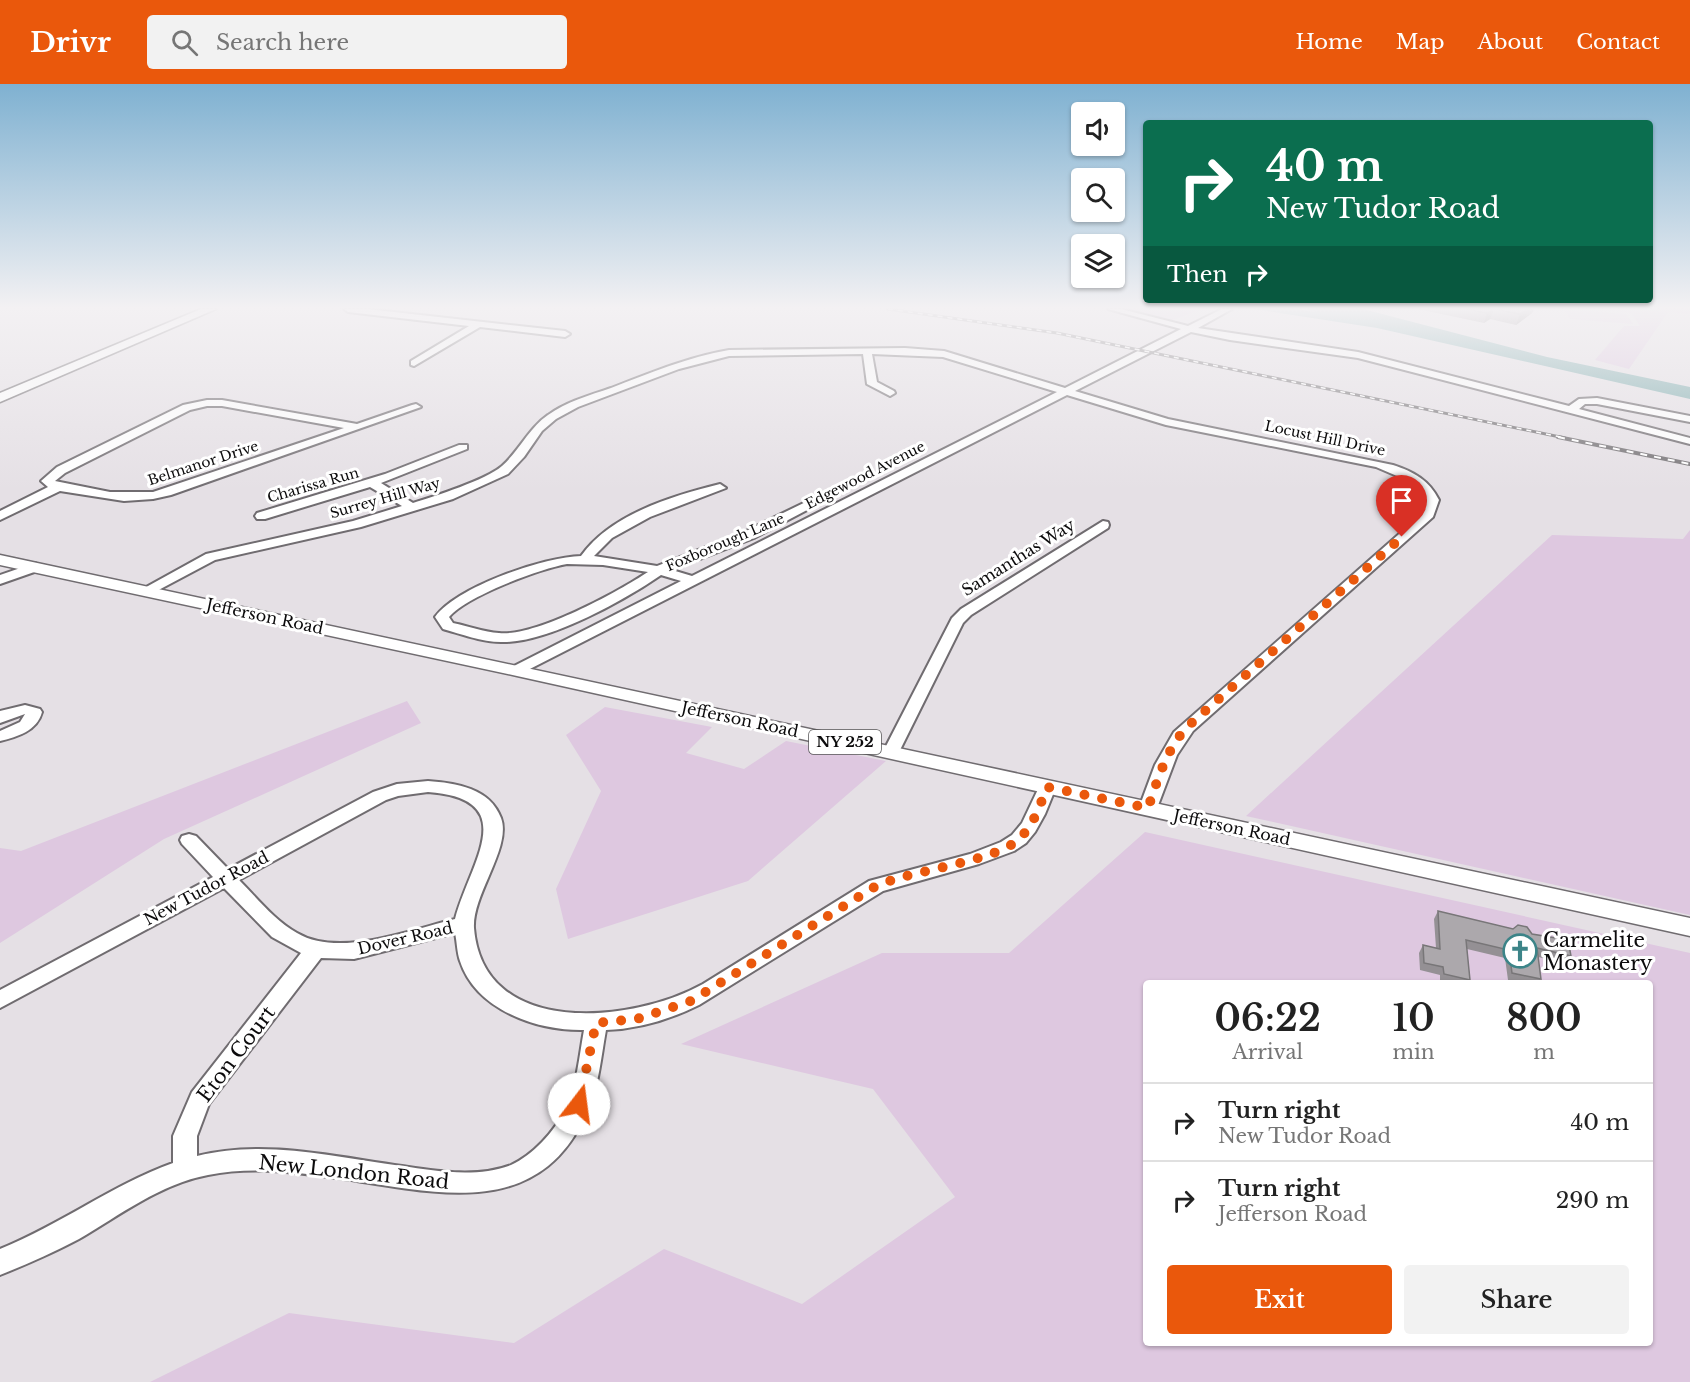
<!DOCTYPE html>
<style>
body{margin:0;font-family:"Libre Baskerville",serif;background:#f2f2f2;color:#222;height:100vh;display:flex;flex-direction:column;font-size:22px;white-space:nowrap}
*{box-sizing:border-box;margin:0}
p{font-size:20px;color:#767676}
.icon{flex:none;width:33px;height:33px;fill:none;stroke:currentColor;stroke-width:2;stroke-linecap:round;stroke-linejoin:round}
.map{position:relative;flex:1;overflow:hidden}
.sheet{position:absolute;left:1143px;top:896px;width:510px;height:366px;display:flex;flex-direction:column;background:#fff;border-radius:6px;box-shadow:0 2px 4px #0004}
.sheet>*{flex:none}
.hud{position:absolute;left:1143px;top:36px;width:510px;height:183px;border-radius:6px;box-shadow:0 2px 4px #0004;background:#0b6e4f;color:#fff;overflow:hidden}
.fabs{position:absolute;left:1071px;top:18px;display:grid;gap:12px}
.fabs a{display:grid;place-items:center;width:54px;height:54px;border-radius:6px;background:#fff;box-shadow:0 2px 4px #0004;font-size:30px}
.pin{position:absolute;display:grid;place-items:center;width:51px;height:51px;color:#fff;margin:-62px -26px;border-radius:50% 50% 50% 0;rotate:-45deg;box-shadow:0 0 6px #0007}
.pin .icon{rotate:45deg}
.me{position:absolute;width:66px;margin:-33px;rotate:15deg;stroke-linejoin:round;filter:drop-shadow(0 0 4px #0008)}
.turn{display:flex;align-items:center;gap:21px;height:126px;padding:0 24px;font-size:27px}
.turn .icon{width:78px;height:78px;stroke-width:2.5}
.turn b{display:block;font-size:42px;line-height:51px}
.then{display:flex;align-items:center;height:57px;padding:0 24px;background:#0003;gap:12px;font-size:22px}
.eta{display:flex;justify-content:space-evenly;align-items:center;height:102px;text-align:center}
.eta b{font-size:36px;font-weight:600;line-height:42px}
.button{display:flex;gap:12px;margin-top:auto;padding:12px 24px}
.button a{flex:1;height:69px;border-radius:6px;background:#ea580c;color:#fff;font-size:24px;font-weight:600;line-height:69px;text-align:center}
.button a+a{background:#f2f2f2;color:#222}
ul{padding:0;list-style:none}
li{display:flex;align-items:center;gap:18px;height:78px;padding:0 24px;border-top:2px solid #e0e0e0}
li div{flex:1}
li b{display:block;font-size:22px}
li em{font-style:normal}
header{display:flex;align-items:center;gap:36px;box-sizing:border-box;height:84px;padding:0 30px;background:#ea580c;color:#fff}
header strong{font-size:28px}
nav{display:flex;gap:33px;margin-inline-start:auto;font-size:21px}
.search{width:420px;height:54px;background:#f2f2f2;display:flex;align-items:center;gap:15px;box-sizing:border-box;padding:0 21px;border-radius:6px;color:#767676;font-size:22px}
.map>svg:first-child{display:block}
.green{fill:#dec8e0;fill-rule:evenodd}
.water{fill:#81adaf}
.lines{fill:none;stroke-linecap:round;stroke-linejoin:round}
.minor-casing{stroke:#706c70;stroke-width:4}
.major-casing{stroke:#706c70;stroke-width:3}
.minor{fill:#fff;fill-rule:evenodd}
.major{fill:#fff;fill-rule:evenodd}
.rail-far1-casing{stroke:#767376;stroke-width:3}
.rail-casing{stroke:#767376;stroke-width:4}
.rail-far1{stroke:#fff;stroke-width:1.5;stroke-dasharray:5;stroke-linecap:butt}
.rail{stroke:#fff;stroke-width:2;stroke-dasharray:7;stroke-linecap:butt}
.wall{fill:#949094}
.shaded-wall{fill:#787678}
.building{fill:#aca8ac;stroke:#787678;stroke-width:1.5}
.route{stroke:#ea580c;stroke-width:10;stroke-dasharray:0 18}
.labels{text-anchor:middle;stroke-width:6;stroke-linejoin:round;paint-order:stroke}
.far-street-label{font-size:14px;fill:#0c0b0c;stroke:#fff}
.shield{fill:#fff;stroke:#555455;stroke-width:1.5}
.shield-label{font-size:15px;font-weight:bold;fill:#0c0b0c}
.street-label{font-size:16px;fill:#0c0b0c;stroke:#fff}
.near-poi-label{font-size:20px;fill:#0c0b0c;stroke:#fff;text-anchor:start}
.near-street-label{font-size:20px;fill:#0c0b0c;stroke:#fff}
</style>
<header>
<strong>Drivr</strong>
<div class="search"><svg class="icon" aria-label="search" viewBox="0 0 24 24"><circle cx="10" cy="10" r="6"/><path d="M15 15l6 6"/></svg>Search here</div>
<nav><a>Home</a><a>Map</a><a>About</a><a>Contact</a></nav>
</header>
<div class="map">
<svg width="1690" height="1298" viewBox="0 0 1690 1298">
<rect width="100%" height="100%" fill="#e5e0e5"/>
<g class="green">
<polygon points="1125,225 1203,225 1172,236"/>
<polygon points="1565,225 1626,230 1633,240 1570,235"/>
<polygon points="1601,225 1690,225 1690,230 1668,228 1629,285 1595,276 1624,242 1640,242 1631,229"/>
<polygon points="1690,446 1690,831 1246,732 1552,451 1683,455"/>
<polygon points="407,617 421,639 164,755 0,859 0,764 21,767"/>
<polygon points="605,623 712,643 686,669 744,685 786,657 886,677 748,797 568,855 556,805 601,707 566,651"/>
<path d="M 1145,748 L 1690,869 L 1690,1298 L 150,1298 L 289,1229 L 514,1259 L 664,1165 L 802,1220 L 955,1113 L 873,1005 L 681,960 L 882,869 L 1009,869 ZM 1146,898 L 1650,898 L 1650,1258 L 1146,1258 Z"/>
</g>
<polygon class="water" points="1254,225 1298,225 1316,228 1304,225 1363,225 1547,273 1690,303 1690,315 1377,244"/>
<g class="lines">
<g class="minor-casing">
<g id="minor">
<polygon points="344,225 367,225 565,247 570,250 565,253 480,243 414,282 411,281 411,277 469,242 348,228"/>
<path d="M 1108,225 L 1121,225 L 1188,242 L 1222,225 L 1232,225 L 1198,244 L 1358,268 L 1569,322 L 1579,315 L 1597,314 L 1690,332 L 1690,338 L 1597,320 L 1585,320 L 1579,325 L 1690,354 L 1690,360 L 1358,274 L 1230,256 L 1191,248 L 1075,307 L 1168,335 L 1393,381 C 1414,388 1429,396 1439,416 L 1433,433 L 1193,647 L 1177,671 L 1157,724 L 1154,728 L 1142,728 L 1139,724 L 1155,681 L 1174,648 L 1423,429 L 1427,416 L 1411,398 L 1376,383 L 1166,341 L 1067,311 L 522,589 L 512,589 L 509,586 L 512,583 L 681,497 L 661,491 C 623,517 546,560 501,558 C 482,558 461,550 443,545 L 435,533 C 457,503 543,473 581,472 C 611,430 672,412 720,400 L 726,404 L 650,433 L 612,454 L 594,472 L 657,482 L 744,448 L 816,413 L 824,413 L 826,416 L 754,454 L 672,486 L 692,492 L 1057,308 L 943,273 L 872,270 L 877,298 L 894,307 L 895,309 L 890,312 L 867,300 L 863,270 L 729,272 L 679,285 L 578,323 L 556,335 L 542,347 L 524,373 L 508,390 L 453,415 L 361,443 L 215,476 L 151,510 L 141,510 L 139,507 L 206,470 L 353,437 L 402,422 L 370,403 L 265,435 L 257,435 L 255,432 L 257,429 L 385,390 L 459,361 L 467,361 L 467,365 L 381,399 L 413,419 C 435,412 486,396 502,382 C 519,367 529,344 548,331 C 566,318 590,311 611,304 C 650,289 688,273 729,266 L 905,264 L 944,267 L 1065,304 L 1181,245 ZM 567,480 L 603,481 L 648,488 C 616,509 535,553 499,549 C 484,548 468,542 453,539 L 449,533 C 467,512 539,485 567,480 Z"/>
<path d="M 207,316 L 222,316 L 357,340 L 412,321 L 416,320 L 421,323 L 171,411 L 153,415 L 124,417 L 60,407 L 0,436 L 0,427 L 48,403 L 41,397 L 57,383 L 183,321 ZM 207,322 L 222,322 L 344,344 L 153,408 L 110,408 L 55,397 L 65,389 L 190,326 Z"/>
<polygon points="1103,437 1108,438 1109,441 1108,444 971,531 963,539 899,668 897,672 885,672 883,668 952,534 961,525"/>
<polygon points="35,479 42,483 40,486 0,500 0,491"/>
<path d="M 25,621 L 40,625 L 42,628 C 37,647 17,653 0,657 L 0,647 L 20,638 L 25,630 L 0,639 L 0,627 Z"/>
<path d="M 428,697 C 456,699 490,704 501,734 C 512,763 472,811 474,844 C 483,955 633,939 703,900 L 869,797 L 970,770 L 1001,758 L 1012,751 L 1022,739 L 1041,699 L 1053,699 L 1056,703 L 1045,730 L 1035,748 L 1026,759 L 1014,767 L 979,780 L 883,807 L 699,921 C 671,935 638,945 606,946 C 601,973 599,1001 588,1026 C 543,1131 450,1112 357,1097 C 308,1090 258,1081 208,1091 C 160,1100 120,1131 79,1155 C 53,1169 27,1180 0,1191 L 0,1165 C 60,1141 112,1101 173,1079 L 173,1052 L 192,1008 L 301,869 L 272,853 L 224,804 L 0,924 L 0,906 L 213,793 L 182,760 L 180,756 L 182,752 L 189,750 L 196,752 L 228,785 L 373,708 L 397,700 ZM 428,708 C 524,715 469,780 455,835 C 410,846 339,874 297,849 C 274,836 257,814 239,796 L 386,716 L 398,712 ZM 455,849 C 457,858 457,869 460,877 C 476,926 537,947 584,946 C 579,973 577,1002 565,1026 C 554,1048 533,1071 511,1081 C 477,1094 436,1087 402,1082 C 335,1073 264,1055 197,1072 L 197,1052 L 209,1020 L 321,874 L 354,875 Z"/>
</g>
</g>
<g class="major-casing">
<g id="major">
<polygon points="201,225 216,225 0,318 0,309"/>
<polygon points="0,471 1690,834 1690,852 517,592 0,481"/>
</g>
</g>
<use href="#minor" class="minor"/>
<use href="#major" class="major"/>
<g class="rail-far1-casing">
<polyline id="rail-far1" points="888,225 1057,249 1565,354"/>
</g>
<g class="rail-casing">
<polyline id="rail" points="1558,353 1690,380"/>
</g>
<use href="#rail-far1" class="rail-far1"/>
<use href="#rail" class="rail"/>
</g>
<g class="wall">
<polygon points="1418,225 1534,225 1532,229 1516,241 1490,235 1484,239"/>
<polygon points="1438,827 1532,850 1571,872 1566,879 1538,873 1541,895 1540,898 1518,898 1508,896 1505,874 1467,865 1470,896 1468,898 1445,898 1440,897 1440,891 1420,886 1419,869 1423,861 1436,864 1434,835"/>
</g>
<g class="shaded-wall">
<polygon points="1494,225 1490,235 1484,239 1487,229"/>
<polygon points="1528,225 1534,225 1532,229 1516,241 1520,230"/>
</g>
<g class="building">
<polygon points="1466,225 1528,225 1520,230 1494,225 1487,229"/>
<polygon points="1438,827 1513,845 1518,841 1527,843 1532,850 1568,856 1571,872 1537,864 1541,895 1512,889 1509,866 1466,856 1470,896 1444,890 1443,883 1424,879 1423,861 1440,865"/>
</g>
<linearGradient id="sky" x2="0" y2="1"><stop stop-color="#7fb1d1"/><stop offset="0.55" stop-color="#f3f1f3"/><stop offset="1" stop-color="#f3f1f3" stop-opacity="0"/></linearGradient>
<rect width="1690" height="406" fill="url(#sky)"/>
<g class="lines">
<path class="route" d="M 579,1020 L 596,939 L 637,935 L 691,917 L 876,802 C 912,786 995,778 1019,755 C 1034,741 1040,721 1047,703 L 1148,724 C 1158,695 1166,666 1187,643 L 1402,453"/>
</g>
<defs>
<g id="church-ring" transform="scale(1.725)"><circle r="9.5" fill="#fff" stroke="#3c8488" stroke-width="1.5"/><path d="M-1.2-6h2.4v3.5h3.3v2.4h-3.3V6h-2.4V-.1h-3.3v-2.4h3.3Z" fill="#3c8488"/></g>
</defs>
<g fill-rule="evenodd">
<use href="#church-ring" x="1520" y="867"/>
</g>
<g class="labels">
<g class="far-street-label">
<text transform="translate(1325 354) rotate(12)" y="5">Locust Hill Drive</text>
<text transform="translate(203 379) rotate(-18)" y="5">Belmanor Drive</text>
<text transform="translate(865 391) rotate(-27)" y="5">Edgewood Avenue</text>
<text transform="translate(313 401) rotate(-16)" y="5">Charissa Run</text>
<text transform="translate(385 414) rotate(-16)" y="5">Surrey Hill Way</text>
<text transform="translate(725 458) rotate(-23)" y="5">Foxborough Lane</text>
</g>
<rect class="shield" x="809" y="646" width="72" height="24" rx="4.5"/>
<g class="shield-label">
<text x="845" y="663">NY 252</text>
</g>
<g class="street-label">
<text transform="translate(1018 473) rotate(-32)" y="6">Samanthas Way</text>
<text transform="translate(265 532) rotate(12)" y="6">Jefferson Road</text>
<text transform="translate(740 635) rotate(12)" y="6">Jefferson Road</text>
<text transform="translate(1232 743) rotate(12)" y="6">Jefferson Road</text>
<text transform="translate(206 804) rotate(-28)" y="6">New Tudor Road</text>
<text transform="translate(405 854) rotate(-13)" y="6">Dover Road</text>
</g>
<g class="near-poi-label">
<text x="1543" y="863">Carmelite<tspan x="1543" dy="23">Monastery</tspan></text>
</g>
<g class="near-street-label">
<text transform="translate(236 970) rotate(-53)" y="7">Eton Court</text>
<text transform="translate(354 1088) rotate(6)" y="7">New London Road</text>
</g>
</g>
</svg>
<div class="fabs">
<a><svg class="icon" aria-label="sound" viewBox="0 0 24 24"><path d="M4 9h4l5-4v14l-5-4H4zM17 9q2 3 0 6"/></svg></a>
<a><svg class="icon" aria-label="search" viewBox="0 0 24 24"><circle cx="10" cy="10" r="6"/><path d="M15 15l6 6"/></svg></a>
<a><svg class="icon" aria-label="layers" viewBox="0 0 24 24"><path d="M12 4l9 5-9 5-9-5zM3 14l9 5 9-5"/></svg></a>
</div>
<div class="pin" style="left:1402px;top:453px;background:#d93025"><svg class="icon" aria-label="arrive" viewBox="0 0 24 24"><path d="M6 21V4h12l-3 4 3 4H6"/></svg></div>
<svg class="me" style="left:579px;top:1020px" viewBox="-20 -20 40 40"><circle r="19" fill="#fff"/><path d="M0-13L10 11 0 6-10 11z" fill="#ea580c"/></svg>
<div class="hud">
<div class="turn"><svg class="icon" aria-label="right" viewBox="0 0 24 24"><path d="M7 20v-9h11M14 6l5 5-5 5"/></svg><div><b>40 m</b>New Tudor Road</div></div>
<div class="then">Then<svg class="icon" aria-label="right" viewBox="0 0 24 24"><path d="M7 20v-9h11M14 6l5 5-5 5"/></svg></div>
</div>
<section class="sheet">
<div class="eta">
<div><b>06:22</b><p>Arrival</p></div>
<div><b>10</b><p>min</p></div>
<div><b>800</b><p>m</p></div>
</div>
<ul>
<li><svg class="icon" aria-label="right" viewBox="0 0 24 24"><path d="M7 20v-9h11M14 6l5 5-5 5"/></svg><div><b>Turn right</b><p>New Tudor Road</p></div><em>40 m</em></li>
<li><svg class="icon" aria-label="right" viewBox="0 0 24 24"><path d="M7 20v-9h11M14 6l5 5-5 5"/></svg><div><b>Turn right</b><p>Jefferson Road</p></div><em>290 m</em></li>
</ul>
<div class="button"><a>Exit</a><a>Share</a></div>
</section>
</div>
